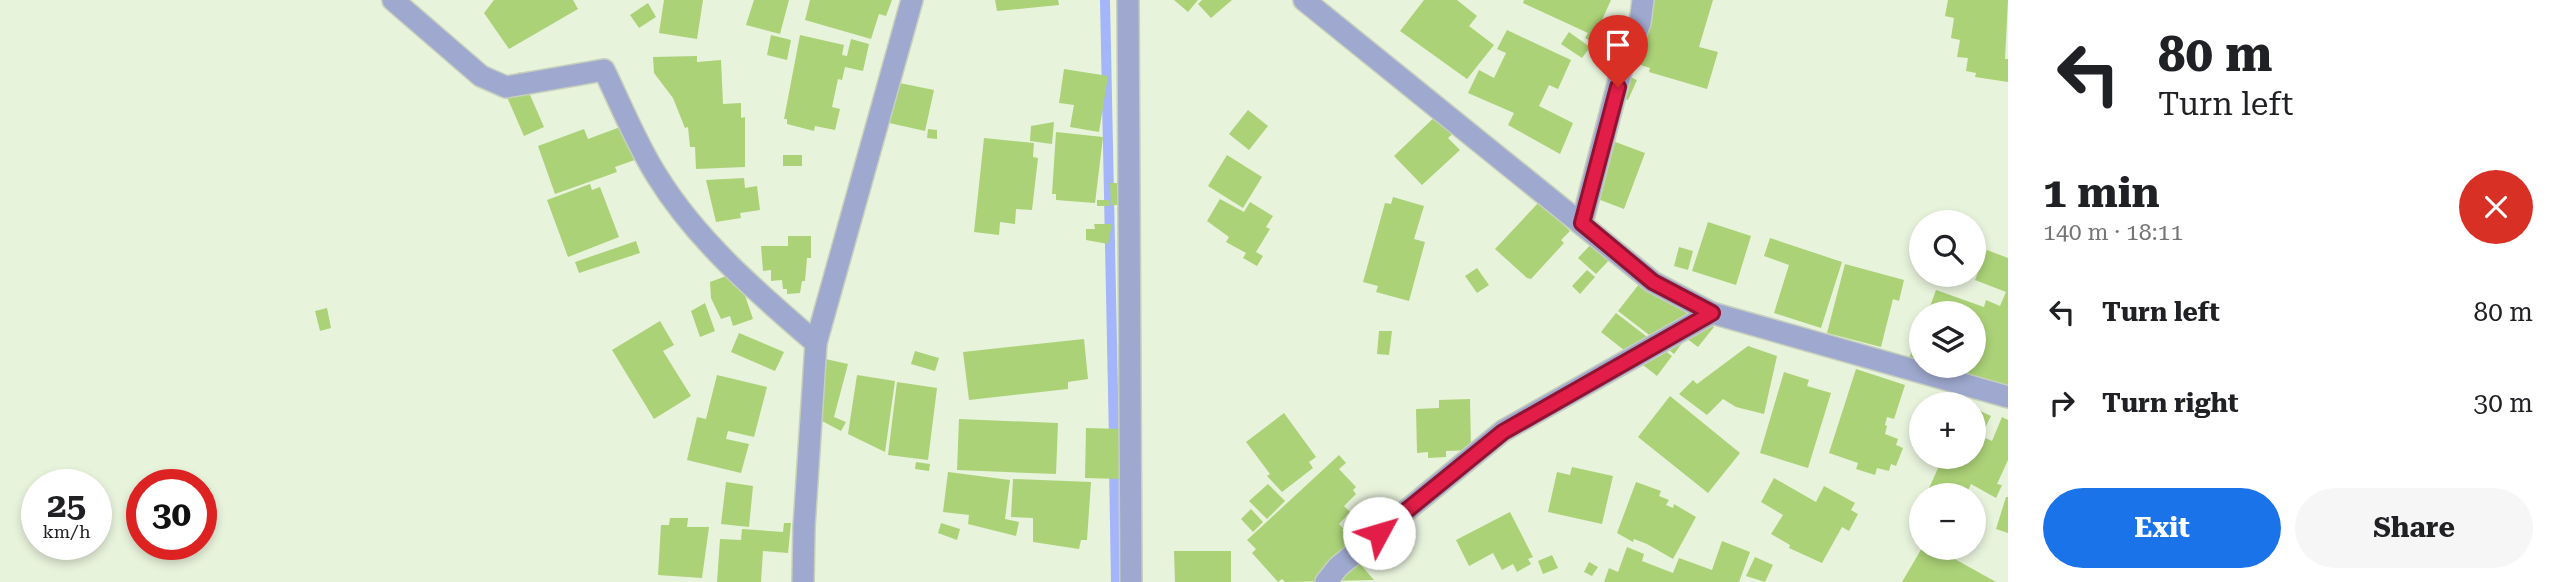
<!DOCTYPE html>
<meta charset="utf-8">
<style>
body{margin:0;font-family:"Roboto Serif",serif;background:#f6f6f6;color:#202124;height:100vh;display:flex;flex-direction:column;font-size:26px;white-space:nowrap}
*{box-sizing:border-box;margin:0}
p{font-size:23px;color:#757577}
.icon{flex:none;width:38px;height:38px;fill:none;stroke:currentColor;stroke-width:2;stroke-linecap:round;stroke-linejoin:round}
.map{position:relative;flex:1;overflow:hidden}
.panel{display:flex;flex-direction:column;background:#fff;width:560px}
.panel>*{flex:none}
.banner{background:#fff;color:#202124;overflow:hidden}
.fabs{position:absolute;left:1909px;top:210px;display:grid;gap:14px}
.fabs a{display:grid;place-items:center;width:77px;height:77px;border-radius:50%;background:#fff;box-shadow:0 4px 10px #0003;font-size:35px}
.speed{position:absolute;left:21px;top:469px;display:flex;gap:14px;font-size:35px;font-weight:700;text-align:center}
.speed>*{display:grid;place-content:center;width:91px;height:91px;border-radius:50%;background:#fff;box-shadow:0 4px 10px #0003;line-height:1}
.speed small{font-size:18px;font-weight:400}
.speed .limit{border:10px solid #d22;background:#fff;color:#111}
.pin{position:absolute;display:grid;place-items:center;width:60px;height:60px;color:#fff;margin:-72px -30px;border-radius:50% 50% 50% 0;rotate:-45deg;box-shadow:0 0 7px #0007}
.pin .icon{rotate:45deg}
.me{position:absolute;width:77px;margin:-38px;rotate:51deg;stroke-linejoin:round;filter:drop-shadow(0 0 5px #0008)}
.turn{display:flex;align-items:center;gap:24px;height:147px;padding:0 35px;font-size:32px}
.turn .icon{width:91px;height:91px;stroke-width:2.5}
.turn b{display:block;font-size:49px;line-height:60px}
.round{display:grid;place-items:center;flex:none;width:74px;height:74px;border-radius:37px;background:#f6f6f6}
.summary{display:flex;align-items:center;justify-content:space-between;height:119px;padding:0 35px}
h1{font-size:42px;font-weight:700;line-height:52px}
.cta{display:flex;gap:14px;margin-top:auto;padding:14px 35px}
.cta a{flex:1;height:80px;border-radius:42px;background:#1a73e8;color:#fff;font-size:28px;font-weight:700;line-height:80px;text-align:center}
.cta a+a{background:#f6f6f6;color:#202124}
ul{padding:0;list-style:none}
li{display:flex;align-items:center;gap:21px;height:91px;padding:0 35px}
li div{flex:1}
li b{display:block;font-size:26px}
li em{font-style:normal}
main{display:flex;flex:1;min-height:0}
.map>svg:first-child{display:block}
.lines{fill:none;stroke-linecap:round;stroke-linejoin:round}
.stream{stroke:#a4b5fa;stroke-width:10}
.building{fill:#abd277}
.street-casing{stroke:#c7d0bc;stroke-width:24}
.street{stroke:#9fa9cf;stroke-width:21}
.route-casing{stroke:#92132f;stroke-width:18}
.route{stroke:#e11d48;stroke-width:12}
</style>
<main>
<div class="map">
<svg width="2008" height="582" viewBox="0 0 2008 582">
<rect width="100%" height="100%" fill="#e8f3dc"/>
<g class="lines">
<g class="stream">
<polyline points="1105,0 1114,440"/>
<polyline points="1114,466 1116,582"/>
</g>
</g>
<g class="building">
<polygon points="494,0 573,0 578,9 509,49 484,13"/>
<polygon points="664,0 703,0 697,39 659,33"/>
<polygon points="754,0 789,0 780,34 746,25"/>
<polygon points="810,0 892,0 886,16 879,14 871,39 805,20"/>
<polygon points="995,0 1058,0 1059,5 997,11"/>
<polygon points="1174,0 1198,0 1188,12"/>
<polygon points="1202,0 1232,0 1211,18 1198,4"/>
<polygon points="1424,0 1457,0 1477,16 1469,26 1494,45 1467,79 1400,31"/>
<polygon points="1524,0 1611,0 1592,42 1585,38 1588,33 1523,3"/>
<polygon points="1652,0 1713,0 1699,47 1718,52 1707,89 1649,72 1650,68 1634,63"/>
<polygon points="1948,0 2008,0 2005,59 2008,59 2008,82 1975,77 1976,73 1966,71 1968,58 1957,57 1960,40 1951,38 1954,18 1945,16"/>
<polygon points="648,3 656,17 639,28 630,15"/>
<polygon points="1507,30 1571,60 1558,89 1549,85 1539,106 1573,123 1560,154 1508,125 1514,113 1468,93 1479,70 1494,78 1506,53 1497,49"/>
<polygon points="1569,32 1590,47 1582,58 1561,44"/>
<polygon points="771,35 791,40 787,60 767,55"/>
<polygon points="800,35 844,45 842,55 847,56 851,39 869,44 863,71 845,67 842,80 838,79 832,107 840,109 835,130 815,126 814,131 787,124 787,119 784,119"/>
<polygon points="1596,35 1606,42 1602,48 1592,42"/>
<polygon points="697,56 697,62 721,60 723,104 741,103 741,118 745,117 745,167 696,169 695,147 690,147 688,127 685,128 673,98 654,73 653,57"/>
<polygon points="1064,69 1108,76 1099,132 1070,127 1074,105 1059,103"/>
<polygon points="520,72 544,127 524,136 500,81"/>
<polygon points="1628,76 1637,80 1628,100 1619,96"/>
<polygon points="885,80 934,90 925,131 876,120"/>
<polygon points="1444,108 1461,126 1448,138 1460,150 1422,185 1394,156"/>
<polygon points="1248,110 1268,126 1249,150 1229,134"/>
<polygon points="1054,122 1052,144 1030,141 1031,126"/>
<polygon points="631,123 643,157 615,167 617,172 555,194 538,146 584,129 588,139"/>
<polygon points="928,129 937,130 937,139 927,138"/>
<polygon points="1056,132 1103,137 1095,203 1056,200 1056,194 1052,194"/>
<polygon points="1602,137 1645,153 1624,209 1582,193"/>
<polygon points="984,138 1034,143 1033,157 1038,158 1032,210 1016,209 1015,224 1000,222 999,235 974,232"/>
<rect x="783" y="155" width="19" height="11"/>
<polygon points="1227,155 1262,177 1243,208 1208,186"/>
<polygon points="744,178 745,188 757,186 760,210 740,213 741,218 716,222 706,180"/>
<polygon points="1110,183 1119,183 1119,205 1111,205"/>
<polygon points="590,184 592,190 600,187 619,237 568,257 547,200"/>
<polygon points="1393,197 1424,206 1414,239 1425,242 1409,301 1376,292 1378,286 1363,282 1385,203 1391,204"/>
<polygon points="1220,199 1244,212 1250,202 1273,216 1266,227 1270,229 1256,252 1263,256 1257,266 1243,258 1246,253 1226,242 1229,237 1207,221"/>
<polygon points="1097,200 1109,200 1110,206 1097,206"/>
<polygon points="1539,202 1570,231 1561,240 1564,243 1531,279 1527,278 1495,249"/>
<polygon points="1708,222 1751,236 1736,285 1692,271"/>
<polygon points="1094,224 1112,224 1108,244 1086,240 1086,229 1095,229"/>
<polygon points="788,236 811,236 811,258 807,258 805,281 802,281 800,293 787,294 787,289 783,289 782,280 771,281 771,270 763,271 761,246 788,246"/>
<polygon points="1770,238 1842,262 1821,328 1774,313 1789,265 1764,256"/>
<polygon points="1595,240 1612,257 1596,274 1578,258"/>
<polygon points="636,241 640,253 579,273 575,262"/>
<polygon points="1679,247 1693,251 1688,270 1674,266"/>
<polygon points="1987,250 2008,258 2008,388 1935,366 1974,366 1974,313 1928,312 1936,290 1984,307 1986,300 2000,306 2006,292 1975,280"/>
<polygon points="1845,264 1904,280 1899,301 1893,299 1881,347 1827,333"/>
<polygon points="1477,268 1489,285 1477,293 1465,276"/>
<polygon points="1587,270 1595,277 1580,294 1572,286"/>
<polygon points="737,272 753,319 733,326 730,316 721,319 711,298 710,282"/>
<polygon points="1643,279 1699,323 1703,317 1714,327 1698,347 1686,338 1674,354 1618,311"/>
<polygon points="705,303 715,331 700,337 691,311"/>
<polygon points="327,308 331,328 320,331 315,311"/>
<polygon points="1616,313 1672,356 1657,376 1601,332"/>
<polygon points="660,321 674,345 663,351 691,396 654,419 612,350"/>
<polygon points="1921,324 1922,324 1922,363 1909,359"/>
<polygon points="1379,331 1392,331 1389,355 1377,354"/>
<polygon points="739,333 784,352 775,371 731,352"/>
<polygon points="1084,339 1088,379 1068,382 1068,389 969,400 963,352"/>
<polygon points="1748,346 1777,356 1764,414 1736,407 1723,399 1707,415 1679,394 1693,380 1697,384"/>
<polygon points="915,351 939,358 935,371 911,364"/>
<polygon points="812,356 848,364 834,417 846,422 841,431 801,410"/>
<polygon points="1856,369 1905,385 1894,419 1887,417 1885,425 1887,426 1885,434 1898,439 1896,445 1903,448 1896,466 1891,464 1889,471 1877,468 1875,475 1856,469 1858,463 1829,453"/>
<polygon points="1784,372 1809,380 1807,386 1831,393 1808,468 1760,453"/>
<polygon points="717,375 767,387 754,437 728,431 726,439 749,444 741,473 687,460 697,417 706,419"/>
<polygon points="857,375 895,381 885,452 848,434"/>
<polygon points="897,382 937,388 928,460 888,455"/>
<polygon points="1670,396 1740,453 1708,493 1638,437"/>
<polygon points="1470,399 1471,450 1446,451 1446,457 1428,458 1428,452 1417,453 1416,409 1439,408 1439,400"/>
<polygon points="1974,408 1991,416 1981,436 1992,441 2002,417 2008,420 2008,460 1997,484 2002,485 1996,498 1971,484 1966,495 1926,495 1943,457 1974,457"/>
<polygon points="1284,413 1316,457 1309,462 1313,468 1282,492 1267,476 1270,474 1246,442"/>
<polygon points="959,419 1058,423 1056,474 957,470"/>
<polygon points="1086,428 1121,429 1120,479 1085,478"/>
<polygon points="1339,455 1346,463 1339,469 1356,487 1353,490 1356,494 1344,506 1350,512 1339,524 1368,555 1359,563 1374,580 1285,582 1282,579 1278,582 1252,553 1256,549 1247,540"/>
<polygon points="916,462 930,464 929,471 915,469"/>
<polygon points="1572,467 1613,476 1602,524 1548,512 1557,472 1570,475"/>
<polygon points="948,472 1010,480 1005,519 1019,522 1016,536 968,524 969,515 943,512"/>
<polygon points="1774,478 1816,502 1824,486 1855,503 1851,510 1858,514 1849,531 1842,527 1822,563 1789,548 1790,545 1771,534 1783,515 1761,502"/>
<polygon points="1013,479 1091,482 1087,540 1081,540 1079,549 1033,542 1033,518 1011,517"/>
<polygon points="726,482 753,486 749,527 721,524"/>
<polygon points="1636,482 1661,491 1659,496 1669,500 1666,505 1673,508 1674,504 1696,517 1673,559 1647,544 1634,539 1633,542 1617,533"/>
<polygon points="1268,484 1285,501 1267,519 1249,501"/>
<polygon points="2006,497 2008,497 2008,533 1996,529"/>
<polygon points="1251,509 1263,522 1253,532 1241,519"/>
<polygon points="1510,512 1533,557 1528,559 1531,564 1517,572 1513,564 1502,570 1493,553 1469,566 1456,540"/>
<polygon points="670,518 688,518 687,527 709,527 702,578 658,575 661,525 669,525"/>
<polygon points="784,523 791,523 788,553 763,551 761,582 717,582 720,539 741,540 742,529 783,532"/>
<polygon points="941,523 960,529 957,540 938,533"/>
<polygon points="1722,541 1750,552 1739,582 1604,582 1609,568 1618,572 1627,547 1644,554 1642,561 1673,573 1679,558 1712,570"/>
<polygon points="1922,548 1935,548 1996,582 1902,582"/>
<polygon points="1174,551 1231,551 1231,582 1175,582"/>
<polygon points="1552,555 1558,568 1543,574 1538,561"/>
<polygon points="1755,557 1773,565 1765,582 1746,576"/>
<polygon points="1589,562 1598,567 1592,576 1584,572"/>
</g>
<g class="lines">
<g class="street-casing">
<g id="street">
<path d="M 393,0 L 481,76 L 506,87 L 604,70 C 621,105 636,143 657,176 C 697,241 758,293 816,343"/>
<polyline points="1128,0 1131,582"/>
<polyline points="1304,0 1653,282 1712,313 2008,397"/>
<polyline points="1582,223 1623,64 1640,23 1643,0"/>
<polyline points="803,582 804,527 816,343 912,0"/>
<polyline points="1326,582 1338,567 1503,431 1712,313"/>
</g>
</g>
<use href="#street" class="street"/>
</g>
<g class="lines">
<g class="route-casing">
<polyline id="route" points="1379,533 1503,432 1712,313 1653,282 1582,223 1618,87"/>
</g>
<use href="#route" class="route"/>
</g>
</svg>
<div class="fabs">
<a><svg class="icon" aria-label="search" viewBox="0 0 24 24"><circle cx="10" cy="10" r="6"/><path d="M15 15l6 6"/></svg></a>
<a><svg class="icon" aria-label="layers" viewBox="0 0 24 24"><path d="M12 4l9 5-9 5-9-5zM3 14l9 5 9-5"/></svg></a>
<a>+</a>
<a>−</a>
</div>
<div class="speed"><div>25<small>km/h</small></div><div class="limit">30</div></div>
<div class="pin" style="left:1618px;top:87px;background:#d93025"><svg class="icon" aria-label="arrive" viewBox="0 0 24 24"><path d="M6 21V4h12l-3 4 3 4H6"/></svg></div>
<svg class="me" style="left:1379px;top:533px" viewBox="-20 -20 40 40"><circle r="19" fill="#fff"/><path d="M0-13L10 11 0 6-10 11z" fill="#e11d48"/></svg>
</div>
<section class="panel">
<div class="banner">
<div class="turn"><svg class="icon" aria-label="left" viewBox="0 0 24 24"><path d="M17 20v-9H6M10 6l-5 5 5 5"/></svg><div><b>80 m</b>Turn left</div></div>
</div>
<div class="summary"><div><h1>1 min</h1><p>140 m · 18:11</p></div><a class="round" style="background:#d93025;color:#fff"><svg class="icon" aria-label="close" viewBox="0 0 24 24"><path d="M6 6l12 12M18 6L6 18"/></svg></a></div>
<ul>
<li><svg class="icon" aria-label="left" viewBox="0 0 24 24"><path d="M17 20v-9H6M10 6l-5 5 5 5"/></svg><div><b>Turn left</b></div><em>80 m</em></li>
<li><svg class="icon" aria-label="right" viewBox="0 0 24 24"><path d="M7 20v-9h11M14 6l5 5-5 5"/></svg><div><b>Turn right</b></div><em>30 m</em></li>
</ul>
<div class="cta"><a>Exit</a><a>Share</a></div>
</section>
</main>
